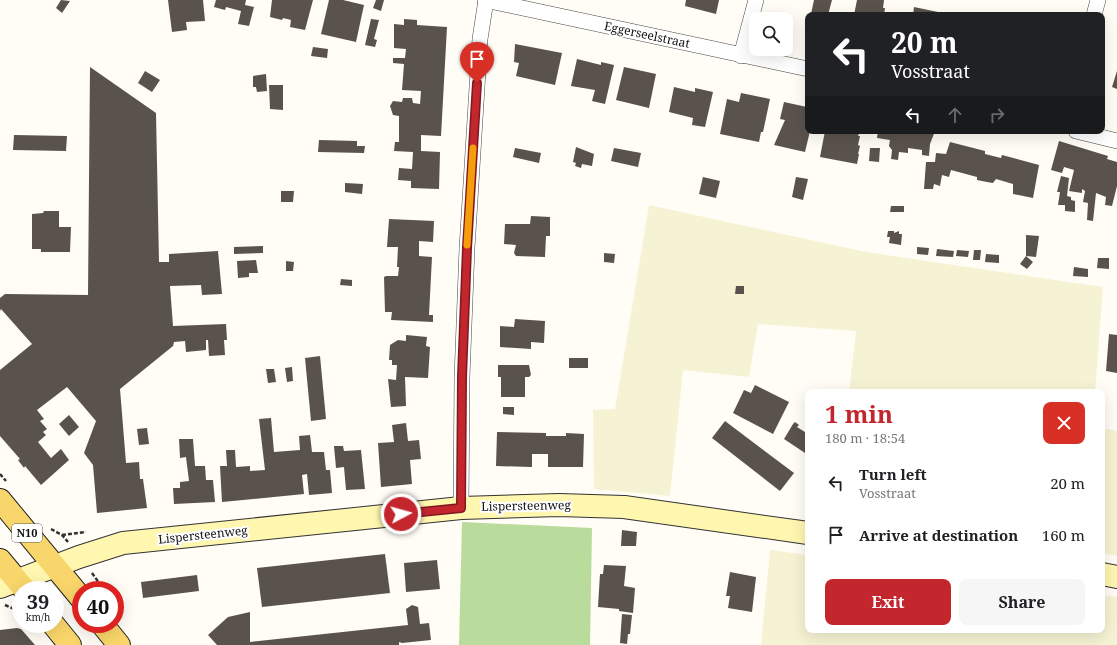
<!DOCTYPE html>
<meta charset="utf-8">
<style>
body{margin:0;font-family:"Noto Serif",serif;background:#f6f6f6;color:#202124;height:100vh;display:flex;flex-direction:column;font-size:15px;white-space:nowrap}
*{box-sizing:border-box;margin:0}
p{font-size:13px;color:#757577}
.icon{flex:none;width:22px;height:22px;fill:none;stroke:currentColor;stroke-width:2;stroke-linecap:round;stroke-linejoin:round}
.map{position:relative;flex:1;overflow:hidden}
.details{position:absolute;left:805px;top:389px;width:300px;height:244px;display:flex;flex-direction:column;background:#fff;border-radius:8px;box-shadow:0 4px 16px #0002}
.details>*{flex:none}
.top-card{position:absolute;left:805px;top:12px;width:300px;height:122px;border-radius:8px;box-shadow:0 4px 16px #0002;background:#202124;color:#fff;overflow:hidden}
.controls{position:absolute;left:749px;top:12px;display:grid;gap:8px}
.controls a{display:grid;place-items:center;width:44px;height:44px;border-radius:8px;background:#fff;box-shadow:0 4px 16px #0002;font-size:20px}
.speed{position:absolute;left:12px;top:581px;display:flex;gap:8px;font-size:20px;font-weight:700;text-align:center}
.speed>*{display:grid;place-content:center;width:52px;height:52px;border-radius:50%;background:#fff;box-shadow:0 4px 16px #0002;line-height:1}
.speed small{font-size:10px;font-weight:400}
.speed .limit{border:6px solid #d22;background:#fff;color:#111}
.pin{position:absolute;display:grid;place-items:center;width:34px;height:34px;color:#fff;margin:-41px -17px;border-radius:50% 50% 50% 0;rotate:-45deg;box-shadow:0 0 4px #0007}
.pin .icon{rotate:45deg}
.me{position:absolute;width:44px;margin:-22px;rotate:84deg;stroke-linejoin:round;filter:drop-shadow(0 0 3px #0008)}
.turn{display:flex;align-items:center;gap:14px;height:84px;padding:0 20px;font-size:18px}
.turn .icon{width:52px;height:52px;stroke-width:2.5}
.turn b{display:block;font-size:28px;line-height:34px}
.lanes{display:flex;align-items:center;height:38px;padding:0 20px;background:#0003;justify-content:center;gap:20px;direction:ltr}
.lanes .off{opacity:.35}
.round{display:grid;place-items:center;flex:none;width:42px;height:42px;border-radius:8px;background:#f6f6f6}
.overview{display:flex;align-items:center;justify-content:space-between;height:68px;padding:0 20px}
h1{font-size:24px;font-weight:700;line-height:30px;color:#c4262e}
.action{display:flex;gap:8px;margin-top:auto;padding:8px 20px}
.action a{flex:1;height:46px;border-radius:8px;background:#c4262e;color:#fff;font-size:16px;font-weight:700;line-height:46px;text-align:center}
.action a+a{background:#f6f6f6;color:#202124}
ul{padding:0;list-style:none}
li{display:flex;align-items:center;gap:12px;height:52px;padding:0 20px}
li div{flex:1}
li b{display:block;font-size:15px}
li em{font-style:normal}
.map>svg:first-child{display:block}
.farmland{fill:#f6f3d4}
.forest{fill:#b9dc9c}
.building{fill:#5a524d}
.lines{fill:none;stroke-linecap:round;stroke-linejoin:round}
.street-casing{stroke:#444;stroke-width:16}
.secondary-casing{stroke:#333;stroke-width:24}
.primary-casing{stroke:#222;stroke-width:24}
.path{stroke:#333;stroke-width:2.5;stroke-dasharray:4 2;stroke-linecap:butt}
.street{stroke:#fff;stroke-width:15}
.secondary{stroke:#fff6b0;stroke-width:22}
.primary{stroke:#f9d66b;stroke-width:22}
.route-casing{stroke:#7f191e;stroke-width:10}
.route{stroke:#c4262e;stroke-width:7}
.slow{stroke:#f59e0b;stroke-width:7}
.labels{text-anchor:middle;stroke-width:4;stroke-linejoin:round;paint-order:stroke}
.shield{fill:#fff;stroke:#585858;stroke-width:1}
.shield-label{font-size:11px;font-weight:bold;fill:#111}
.street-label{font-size:12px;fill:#111;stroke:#fff}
</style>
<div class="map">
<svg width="1117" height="645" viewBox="0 0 1117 645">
<rect width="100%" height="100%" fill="#fffdf5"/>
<g class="farmland">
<polygon points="649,205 866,252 1103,287 1095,392 849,392 856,331 758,324 749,377 683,370 670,496 594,489 593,410 615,409"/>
<polygon points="1102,428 1117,431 1117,556 1102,553"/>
<polygon points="770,550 808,555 808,630 1102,630 1102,595 1117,597 1117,645 761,645"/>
</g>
<polygon class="forest" points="462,522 592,528 590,645 459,645"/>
<g class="building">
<polygon points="61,0 70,1 62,13 56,8"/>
<polygon points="168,0 203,0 205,21 186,22 187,30 172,32"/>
<polygon points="216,0 246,0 245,5 254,7 249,26 238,24 241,11 226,7 225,10 214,7"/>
<polygon points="272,0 313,0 305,30 290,27 291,20 283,18 285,14 282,20 270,17"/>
<polygon points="329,0 343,0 364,5 356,42 321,34"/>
<polygon points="376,0 384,0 381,11 373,8"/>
<polygon points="686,0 719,0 716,14 685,6"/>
<polygon points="814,0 832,0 828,15 811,14"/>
<polygon points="857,0 884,0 883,8 885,8 884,15 854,15"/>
<polygon points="914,7 938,12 937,15 913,15"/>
<polygon points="371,19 379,20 374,39 377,40 375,47 365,45"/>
<polygon points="404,19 417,20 417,25 447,27 441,136 421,135 421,151 440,152 439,189 411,188 411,181 398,180 399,168 412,169 413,152 394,151 395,142 399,142 399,116 393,115 390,106 393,101 402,102 403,98 412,98 413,103 420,104 421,91 402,90 404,64 393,63 393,58 405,58 406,49 394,48 394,24 404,25"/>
<polygon points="515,44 562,53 555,85 516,76 519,63 514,62"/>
<polygon points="313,47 328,49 327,58 311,56"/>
<polygon points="577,59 601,65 601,62 614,65 605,104 592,101 595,90 571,86"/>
<polygon points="90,67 156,113 159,262 169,262 169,254 218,251 222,294 202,295 201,285 170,286 173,326 226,324 227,340 224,340 225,355 209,356 208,340 206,340 206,350 186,352 185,341 174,342 173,346 120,389 126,463 139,462 140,479 143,479 147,508 97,513 93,465 84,453 96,421 67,387 37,410 44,419 40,421 47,429 43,432 46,435 38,442 51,458 61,449 69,460 41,485 25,466 24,468 18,460 20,459 0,436 0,370 32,344 1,309 0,311 0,298 5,294 88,295"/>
<polygon points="624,67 656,74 649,108 616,100"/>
<polygon points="145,71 160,80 152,92 138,83"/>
<polygon points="1117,71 1117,89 1112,87"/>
<polygon points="266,74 267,91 257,92 256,87 253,87 253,76"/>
<polygon points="269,85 283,85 283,110 270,109"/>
<polygon points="674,87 695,92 695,88 713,92 705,127 692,125 693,118 669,112"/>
<polygon points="741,93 770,99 763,132 761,132 759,142 720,134 727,99 739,102"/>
<polygon points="784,102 807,107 808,131 810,131 805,152 774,145 785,120 780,119"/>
<polygon points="825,131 860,131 858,136 860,136 858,145 860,146 858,154 859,154 857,164 820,157"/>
<polygon points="878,131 935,131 930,144 929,156 922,155 922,150 908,148 908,153 899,152 898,160 891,159 892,150 889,146 890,140 877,138"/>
<polygon points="14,135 67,136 66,151 13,150"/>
<polygon points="319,140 357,141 357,146 365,146 364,153 318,152"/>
<polygon points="1059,141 1108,156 1107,159 1117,162 1117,186 1112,206 1105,205 1106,197 1096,193 1093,221 1087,220 1088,203 1083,202 1085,191 1082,189 1082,193 1069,191 1074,170 1064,167 1062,173 1051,170"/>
<polygon points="950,142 985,151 985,154 1001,158 1002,155 1039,165 1033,198 1013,194 1013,184 996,179 993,183 987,182 977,180 977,177 951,170 949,177 942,175 940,186 934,184 933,189 924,189 926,162 935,162 936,153 946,154"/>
<polygon points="576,147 594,154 592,166 582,164 581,168 575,166 576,163 573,162"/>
<polygon points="515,148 541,153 539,163 513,157"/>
<polygon points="614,148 641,153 638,167 611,161"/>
<polygon points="870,148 880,148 879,162 869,161"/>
<polygon points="1061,176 1069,178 1067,196 1071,197 1071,200 1075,201 1075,212 1065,211 1065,205 1058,205 1060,192 1057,192"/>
<polygon points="703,177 720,181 716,198 699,194"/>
<polygon points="796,177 808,179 803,200 792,197"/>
<polygon points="345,183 363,184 362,194 345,192"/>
<polygon points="281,191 294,191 293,202 281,202"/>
<polygon points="891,206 904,206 904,212 890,212"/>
<polygon points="44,211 59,211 59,227 71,227 70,252 41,252 41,249 32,249 32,214 43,213"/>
<polygon points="531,216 550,217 550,236 546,236 545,257 516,256 514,253 516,245 504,244 505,224 530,224"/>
<polygon points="389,219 434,221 433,242 419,241 419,256 432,257 429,315 433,315 433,322 391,320 392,312 385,312 384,277 386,276 398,276 399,267 397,267 398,247 387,247"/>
<polygon points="888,231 894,231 894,233 899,231 899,234 902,234 901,245 889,243 890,237 887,237"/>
<polygon points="1026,235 1039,236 1036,257 1026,256"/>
<polygon points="263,246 263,253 234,254 234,247"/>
<polygon points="917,247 929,248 928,255 917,254"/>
<polygon points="937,249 954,251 953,257 936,256"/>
<polygon points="957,250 969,251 968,257 956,256"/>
<polygon points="974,250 981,250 980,260 973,260"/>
<polygon points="604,253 615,254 614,263 604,262"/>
<polygon points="986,254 999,255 999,263 985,262"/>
<polygon points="1026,256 1033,262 1027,269 1020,264"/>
<polygon points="1098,258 1109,258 1109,269 1097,268"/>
<polygon points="256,260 258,273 249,273 249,277 238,278 237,261"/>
<polygon points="286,261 294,262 293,271 286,271"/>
<polygon points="1074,267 1088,269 1088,277 1073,276"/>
<polygon points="341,279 352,280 352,286 340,285"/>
<polygon points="736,286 744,286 744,294 735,294"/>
<polygon points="515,319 545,321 544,343 531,342 531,349 500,347 500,326 514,327"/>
<polygon points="1109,334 1117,335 1117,373 1106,371"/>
<polygon points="406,335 427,337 426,346 430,347 428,378 405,377 406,406 391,407 388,379 396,380 397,365 392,365 392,360 389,360 390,345 398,340 406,341"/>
<polygon points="320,356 326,419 311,421 305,358"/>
<rect x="569" y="358" width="19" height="10"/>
<polygon points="498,365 529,365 531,375 529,377 525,377 525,397 501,397 501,377 498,377"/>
<polygon points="292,367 293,381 287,382 285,368"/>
<polygon points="266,369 274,369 276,382 268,383"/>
<polygon points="755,385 789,402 773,434 733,413 744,390 751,393"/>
<polygon points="503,407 514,407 514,415 503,414"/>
<polygon points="69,415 79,427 69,436 59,424"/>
<polygon points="271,418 274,452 300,450 299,436 310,435 312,452 324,452 326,470 330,470 332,493 309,495 307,474 302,475 304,494 222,502 220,466 227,466 226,450 235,450 236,467 250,466 250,471 265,470 259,419"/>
<polygon points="725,421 794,473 780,491 712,438"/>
<polygon points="795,422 799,425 797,427 808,434 808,455 784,439 793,424"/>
<polygon points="406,423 408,441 419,440 421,459 410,460 412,484 381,487 378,443 394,442 392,425"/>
<polygon points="147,428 149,444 139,445 137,429"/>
<polygon points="497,432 546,433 546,436 566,436 566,433 584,434 583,467 548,467 548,454 532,454 532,467 496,466"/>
<polygon points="179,439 193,439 195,466 205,466 206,480 213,480 215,502 174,504 173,488 180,488 180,482 189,481 186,457 180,458"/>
<polygon points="334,446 343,446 344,451 361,450 365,489 346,490 344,467 336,468"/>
<polygon points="622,530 637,532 636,546 621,546"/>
<polygon points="385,554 390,593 262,607 257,568"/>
<polygon points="437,560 440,589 406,592 404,563"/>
<polygon points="604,565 626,566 624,586 635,588 633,613 619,611 619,609 598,607 600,574 603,574"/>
<polygon points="730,572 756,577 752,612 728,608 730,596 726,596"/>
<polygon points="197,575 199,591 143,598 141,582"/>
<polygon points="412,605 418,607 420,624 429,623 431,640 402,643 399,642 399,645 217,645 208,635 228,617 250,612 250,642 408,625 406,609"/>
<polygon points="622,614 632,615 630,634 628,634 627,644 620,643"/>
<polygon points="17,628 21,629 35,645 0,645 0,630"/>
</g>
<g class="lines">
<g class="street-casing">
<g id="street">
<polyline points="485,0 808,69"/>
<polyline points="1094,15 1098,0"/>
<polyline points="741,56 756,0"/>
<polyline points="1076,131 1117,141"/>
<polyline points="461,508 462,377 467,248 480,39 486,0"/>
</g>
</g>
<g class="secondary-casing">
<g id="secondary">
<polyline points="1102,574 1117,577"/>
<polyline points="0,587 79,557 123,543 461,508 559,505 624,507 808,533"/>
</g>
</g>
<g class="primary-casing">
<g id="primary">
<polyline points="0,500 81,598"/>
<polyline points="0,560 25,590"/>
<polyline points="53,624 70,645"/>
<polyline points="102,624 119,645"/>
</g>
</g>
<g class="path">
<polyline points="0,474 6,481"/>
<polyline points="51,529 62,535 68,542"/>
<polyline points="62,535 86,532"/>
<polyline points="92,573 97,580 100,589"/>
<polyline points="5,605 21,612"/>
</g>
<use href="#street" class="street"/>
<use href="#secondary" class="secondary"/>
<use href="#primary" class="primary"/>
</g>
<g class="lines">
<g class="route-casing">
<polyline id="route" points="401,514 461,508 462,377 467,248 477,83"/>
</g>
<use href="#route" class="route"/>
<polyline class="slow" points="467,245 473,148"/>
</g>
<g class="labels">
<rect class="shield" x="12" y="524" width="30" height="18" rx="3"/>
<g class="shield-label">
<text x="27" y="537">N10</text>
</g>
<g class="street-label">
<text transform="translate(647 35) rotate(12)" y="4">Eggerseelstraat</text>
<text transform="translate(526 506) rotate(-1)" y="4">Lispersteenweg</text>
<text transform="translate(203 535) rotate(-6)" y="4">Lispersteenweg</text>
</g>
</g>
</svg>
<div class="controls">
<a><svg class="icon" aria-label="search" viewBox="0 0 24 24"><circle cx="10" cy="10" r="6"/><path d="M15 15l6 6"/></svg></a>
</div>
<div class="speed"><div>39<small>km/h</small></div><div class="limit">40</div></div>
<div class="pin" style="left:477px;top:83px;background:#d93025"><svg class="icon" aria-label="arrive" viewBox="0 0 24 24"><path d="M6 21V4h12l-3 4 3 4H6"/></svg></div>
<svg class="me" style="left:401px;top:514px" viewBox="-20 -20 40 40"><circle r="17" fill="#c4262e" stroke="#fff" stroke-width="3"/><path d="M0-11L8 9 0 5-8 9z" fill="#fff"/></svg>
<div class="top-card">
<div class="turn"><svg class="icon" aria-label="left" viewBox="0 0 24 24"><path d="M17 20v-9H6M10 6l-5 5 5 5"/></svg><div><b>20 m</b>Vosstraat</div></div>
<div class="lanes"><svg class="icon" aria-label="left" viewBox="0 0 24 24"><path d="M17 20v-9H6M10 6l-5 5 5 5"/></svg><svg class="icon off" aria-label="ahead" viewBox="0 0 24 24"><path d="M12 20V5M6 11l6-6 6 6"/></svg><svg class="icon off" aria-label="right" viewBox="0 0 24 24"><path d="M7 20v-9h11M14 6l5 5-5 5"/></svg></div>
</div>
<section class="details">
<div class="overview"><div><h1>1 min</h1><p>180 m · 18:54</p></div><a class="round" style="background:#d93025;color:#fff"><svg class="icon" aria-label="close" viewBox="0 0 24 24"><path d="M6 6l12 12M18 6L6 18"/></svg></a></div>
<ul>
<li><svg class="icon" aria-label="left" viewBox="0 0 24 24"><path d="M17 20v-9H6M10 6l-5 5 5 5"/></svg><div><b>Turn left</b><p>Vosstraat</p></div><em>20 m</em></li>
<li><svg class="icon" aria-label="arrive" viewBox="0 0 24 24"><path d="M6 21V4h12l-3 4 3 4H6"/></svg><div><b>Arrive at destination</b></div><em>160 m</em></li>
</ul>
<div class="action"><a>Exit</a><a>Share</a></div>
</section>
</div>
